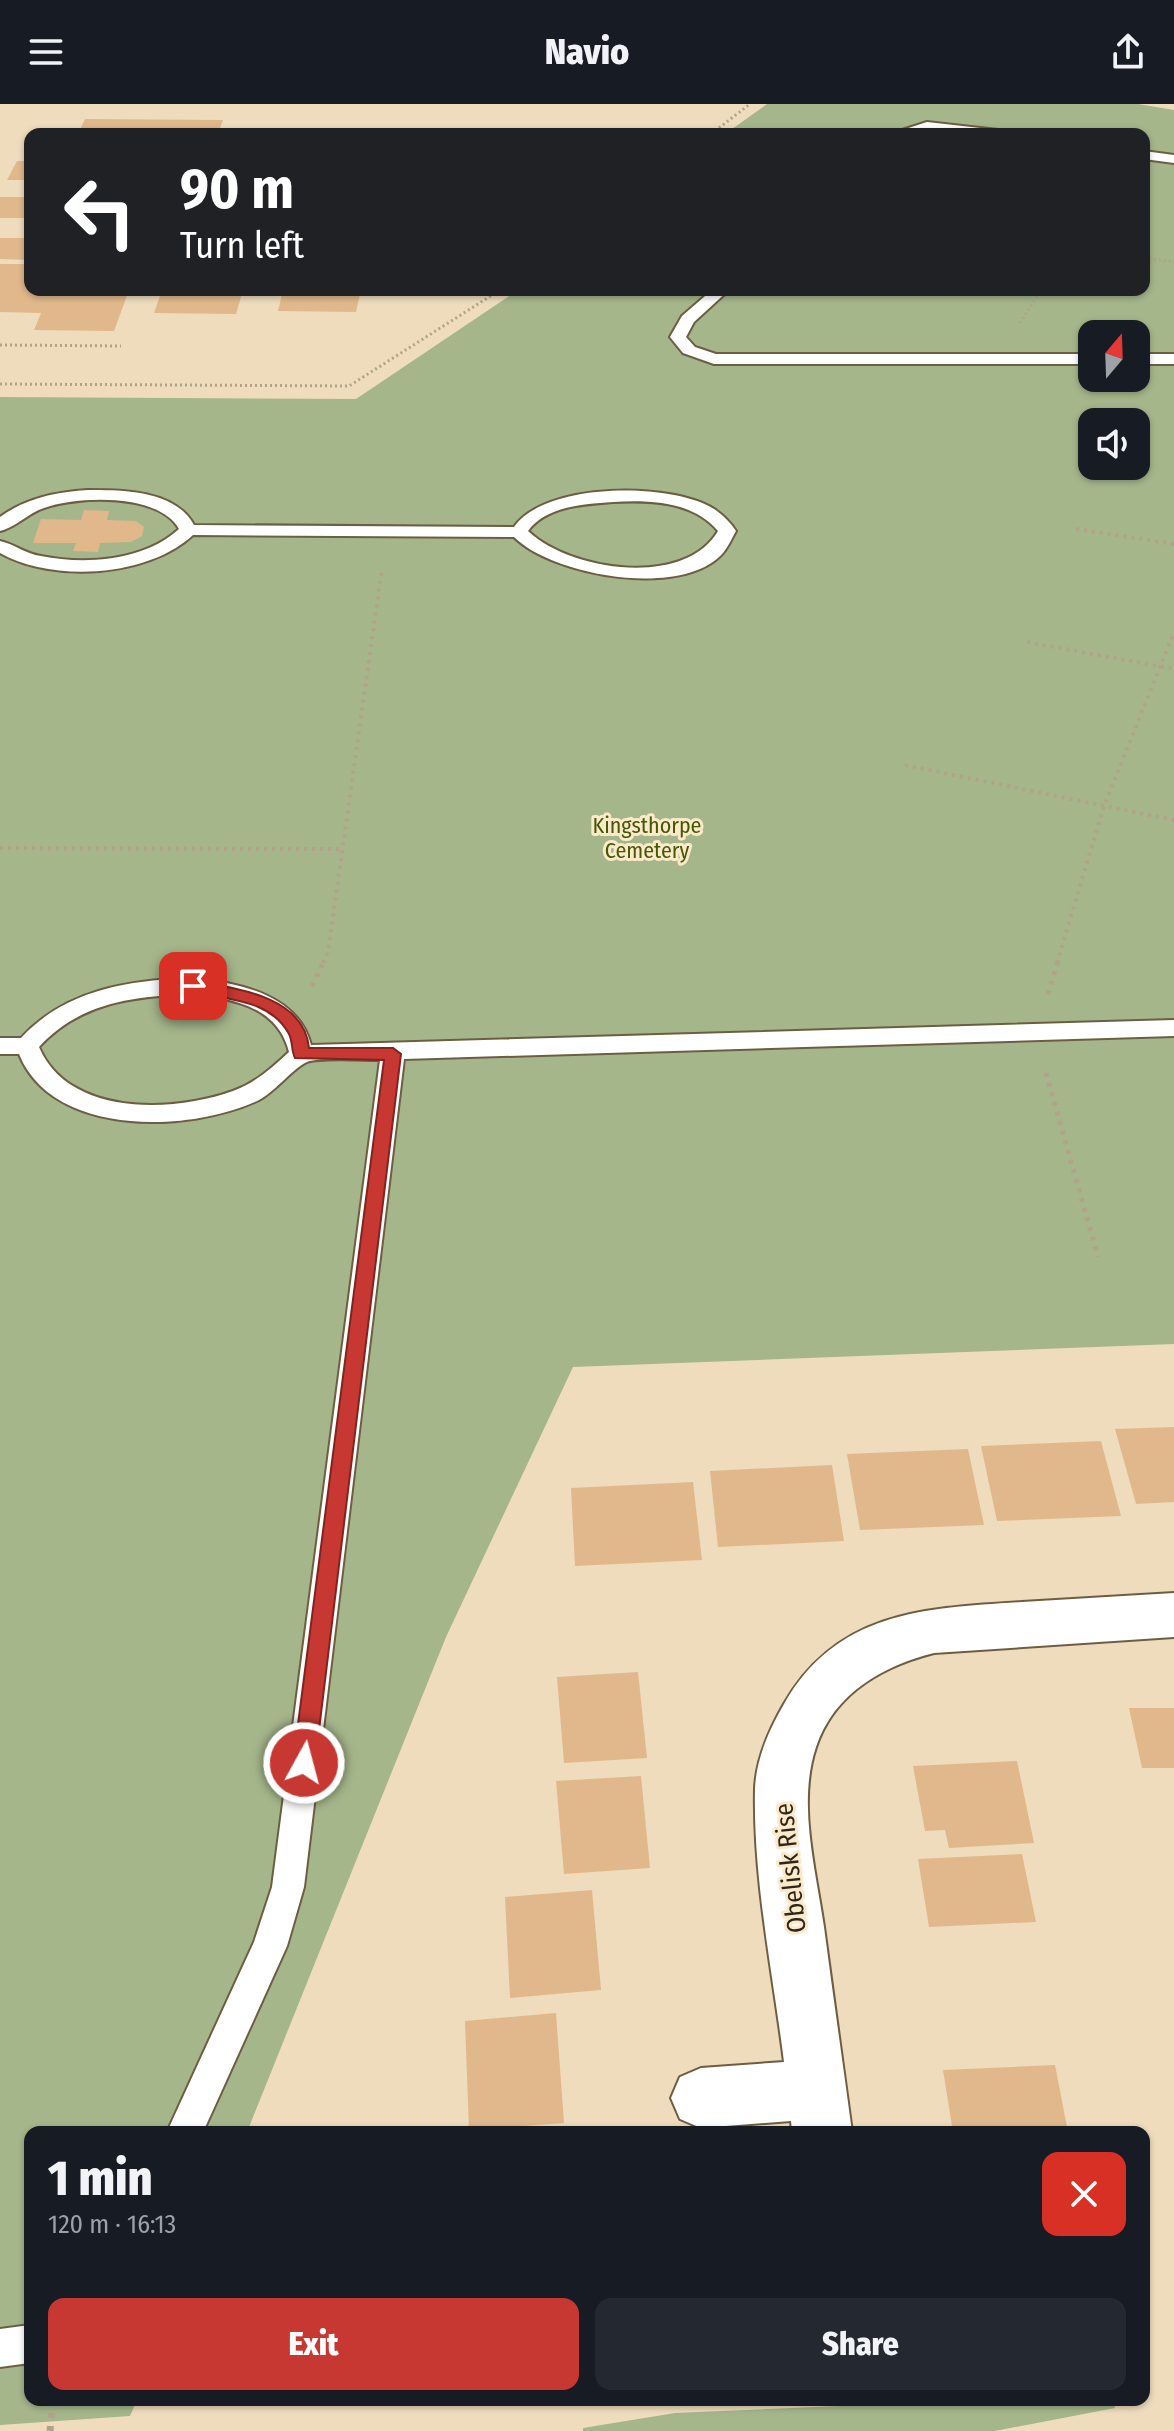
<!DOCTYPE html>
<meta charset="utf-8">
<style>
body{margin:0;font-family:"Fira Sans Condensed",sans-serif;background:#242831;color:#f1f3f6;height:100vh;display:flex;flex-direction:column;font-size:30px;white-space:nowrap}
*{box-sizing:border-box;margin:0}
p{font-size:26px;color:#9ea1a6}
.icon{flex:none;width:44px;height:44px;fill:none;stroke:currentColor;stroke-width:2;stroke-linecap:round;stroke-linejoin:round}
.map{position:relative;flex:1;overflow:hidden}
.side{position:absolute;left:24px;top:2022px;width:1126px;height:280px;display:flex;flex-direction:column;background:#171b24;border-radius:16px;box-shadow:0 2px 6px #0004}
.side>*{flex:none}
.banner{position:absolute;left:24px;top:24px;width:1126px;height:168px;border-radius:16px;box-shadow:0 2px 6px #0004;background:#202124;color:#fff;overflow:hidden}
.needle{width:52px;rotate:19deg}
.tools{position:absolute;left:1078px;top:216px;display:grid;gap:16px}
.tools a{display:grid;place-items:center;width:72px;height:72px;border-radius:16px;background:#171b24;box-shadow:0 2px 6px #0004;font-size:40px}
.pin{position:absolute;display:grid;place-items:center;width:68px;height:68px;color:#fff;margin:-34px;border-radius:16px;box-shadow:0 4px 12px #0006}
.me{position:absolute;width:88px;margin:-44px;rotate:7deg;stroke-linejoin:round;filter:drop-shadow(0 0 6px #0008)}
.turn{display:flex;align-items:center;gap:28px;height:168px;padding:0 24px;font-size:36px}
.turn .icon{width:104px;height:104px;stroke-width:2.5}
.turn b{display:block;font-size:56px;line-height:68px}
.round{display:grid;place-items:center;flex:none;width:84px;height:84px;border-radius:16px;background:#242831}
.summary{display:flex;align-items:center;justify-content:space-between;height:136px;padding:0 24px}
h1{font-size:48px;font-weight:800;line-height:60px}
.action{display:flex;gap:16px;margin-top:auto;padding:16px 24px}
.action a{flex:1;height:92px;border-radius:16px;background:#c63831;color:#fff;font-size:32px;font-weight:800;line-height:92px;text-align:center}
.action a+a{background:#242831;color:#f1f3f6}
header{display:flex;justify-content:space-between;align-items:center;height:104px;padding:0 24px;background:#171b24;font-size:36px;font-weight:800}
.map>svg:first-child{display:block}
.green{fill:#a5b68b;fill-rule:evenodd}
.building{fill:#e1b88b}
.lines{fill:none;stroke-linecap:round;stroke-linejoin:round}
.service-casing{stroke:#6d5e43;stroke-width:4}
.minor-casing{stroke:#6d5e43;stroke-width:4}
.path-far3{stroke:#b1a38a;stroke-width:3;stroke-dasharray:2 3;stroke-linecap:butt}
.path-far2{stroke:#b1a38a;stroke-width:4;stroke-dasharray:3 5;stroke-linecap:butt}
.path-far1{stroke:#b1a38a;stroke-width:5;stroke-dasharray:4 6;stroke-linecap:butt}
.path{stroke:#b1a38a;stroke-width:7;stroke-dasharray:5 8;stroke-linecap:butt}
.service{fill:#fff;fill-rule:evenodd}
.minor{fill:#fff;fill-rule:evenodd}
.route{fill:#c63831;stroke:#812420;stroke-width:2}
.labels{text-anchor:middle;stroke-width:6;stroke-linejoin:round;paint-order:stroke}
.park-label{font-size:22px;fill:#425905;stroke:#fce9ca}
.near-street-label{font-size:26px;fill:#2d271b;stroke:#fce9ca}
</style>
<header><svg class="icon" aria-label="menu" viewBox="0 0 24 24"><path d="M4 6h16M4 12h16M4 18h16"/></svg>Navio<svg class="icon" aria-label="share" viewBox="0 0 24 24"><path d="M12 15V3M7 8l5-5 5 5M5 13v7h14v-7"/></svg></header>
<div class="map">
<svg width="1174" height="2327" viewBox="0 0 1174 2327">
<rect width="100%" height="100%" fill="#eedcbd"/>
<g class="green">
<path d="M 767,0 L 1138,0 L 1174,6 L 1174,1240 L 573,1263 L 446,1533 L 247,2028 L 30,2028 L 30,2296 L 137,2296 L 130,2312 L 0,2321 L 0,293 L 356,295 L 518,186 L 1144,186 L 1144,30 L 725,30 ZM 1092,230 L 1136,230 L 1136,274 L 1092,274 ZM 1092,318 L 1136,318 L 1136,362 L 1092,362 Z"/>
<polygon points="981,2296 1113,2296 1115,2304 995,2327 583,2327 583,2324 675,2309"/>
</g>
<g class="building">
<polygon points="85,15 223,16 218,30 78,30"/>
<polygon points="17,57 30,57 30,76 7,76"/>
<rect x="0" y="93" width="30" height="21"/>
<polygon points="0,134 30,134 30,156 0,155"/>
<polygon points="0,160 30,160 30,186 129,186 114,227 34,226 41,209 0,208"/>
<polygon points="162,186 243,186 236,210 154,209"/>
<polygon points="283,186 361,186 356,208 278,207"/>
<polygon points="84,406 109,407 107,416 136,417 144,423 142,432 131,438 100,439 98,448 73,447 76,439 33,439 41,415 81,416"/>
<polygon points="1174,1323 1174,1398 1136,1400 1115,1325"/>
<polygon points="1101,1337 1121,1412 997,1417 981,1342"/>
<polygon points="968,1345 984,1421 860,1426 847,1350"/>
<polygon points="832,1361 844,1437 718,1443 710,1367"/>
<polygon points="693,1378 702,1456 575,1462 571,1384"/>
<polygon points="638,1568 647,1654 564,1659 557,1573"/>
<polygon points="1129,1604 1174,1604 1174,1664 1142,1664"/>
<polygon points="1017,1657 1034,1739 949,1744 945,1726 925,1727 913,1662"/>
<polygon points="641,1672 650,1764 564,1770 556,1677"/>
<polygon points="1022,1750 1036,1818 929,1823 918,1755"/>
<polygon points="592,1786 601,1886 510,1894 505,1793"/>
<polygon points="556,1909 564,2019 469,2026 465,1917"/>
<polygon points="1055,1961 1068,2028 953,2028 943,1966"/>
</g>
<g class="lines">
<g class="service-casing">
<g id="service">
<polygon points="927,18 998,26 1005,30 927,26 890,30"/>
<polygon points="1144,47 1174,51 1174,59 1144,55"/>
<polygon points="712,186 729,186 694,218 686,233 695,243 716,250 1092,250 1092,260 714,260 683,249 670,233 682,212"/>
<rect x="1136" y="250" width="38" height="10"/>
<path d="M 88,386 C 123,386 175,386 194,421 L 514,423 C 545,378 671,378 714,405 C 723,411 730,418 736,427 C 732,434 728,443 723,449 C 683,495 553,472 514,433 L 193,431 C 148,473 53,479 0,449 L 0,437 C 14,440 26,450 41,452 C 85,461 144,457 179,425 C 159,389 78,392 44,404 C 28,409 15,424 0,427 L 0,413 C 26,394 56,388 88,386 ZM 613,398 C 649,396 693,397 718,427 C 685,484 570,467 528,427 C 546,402 585,400 613,398 Z"/>
<path d="M 193,874 C 238,879 298,890 311,941 L 1174,916 L 1174,932 L 404,955 L 304,1783 L 287,1842 L 203,2028 L 167,2028 L 254,1838 L 272,1783 L 380,956 C 364,956 320,953 307,958 C 293,964 276,987 259,996 C 189,1029 52,1033 19,950 L 0,950 L 0,934 L 21,934 C 66,885 130,876 193,874 ZM 193,890 C 234,895 278,903 289,948 C 272,964 255,979 233,987 C 172,1009 68,1012 39,943 C 80,898 135,892 193,890 Z"/>
<polygon points="30,2221 30,2259 0,2263 0,2225"/>
</g>
</g>
<g class="minor-casing">
<path id="minor" d="M 1174,1489 L 1174,1533 L 934,1549 C 883,1562 834,1589 816,1643 C 797,1699 816,1767 824,1823 C 833,1892 843,1960 852,2028 L 792,2028 L 791,2017 L 701,2024 L 680,2015 L 671,1994 L 680,1973 L 701,1964 L 784,1958 C 773,1869 753,1776 755,1685 C 756,1655 769,1626 784,1600 C 837,1507 925,1504 1022,1498 C 1073,1495 1123,1492 1174,1489 Z"/>
</g>
<g class="path-far3">
<polyline points="711,30 750,0"/>
<polyline points="1144,154 1174,158"/>
<polyline points="1020,219 1041,186"/>
<polyline points="0,241 121,242"/>
<polyline points="0,280 349,282 500,186"/>
</g>
<g class="path-far2">
<polyline points="1076,425 1174,440"/>
<polyline points="1027,538 1174,565"/>
<polyline points="905,661 1174,716"/>
<polyline points="0,744 343,745"/>
<polyline points="323,859 328,848 382,464"/>
<polyline points="1057,859 1104,702 1174,528"/>
</g>
<g class="path-far1">
<polyline points="312,882 324,857"/>
<polyline points="1048,890 1058,857"/>
<polyline points="1046,969 1098,1153"/>
</g>
<polyline class="path" points="50,2327 53,2296"/>
<use href="#service" class="service"/>
<use href="#minor" class="minor"/>
</g>
<path class="route" d="M 193,877 C 233,884 304,891 309,944 L 393,944 L 401,950 L 315,1659 L 312,1667 L 304,1670 L 296,1667 L 293,1659 L 384,956 L 295,954 C 291,946 293,938 289,930 C 269,893 222,896 187,886 L 187,879 Z"/>
<g class="labels">
<g class="park-label">
<text x="647" y="729">Kingsthorpe<tspan x="647" dy="25">Cemetery</tspan></text>
</g>
<g class="near-street-label">
<text transform="translate(790 1764) rotate(-96)" y="9">Obelisk Rise</text>
</g>
</g>
</svg>
<div class="tools">
<a><svg class="needle" viewBox="-14 -14 28 28"><path d="M0-13l5 13h-10z" fill="#e53935"/><path d="M0 13l5-13h-10z" fill="#9ea1a6"/></svg></a>
<a><svg class="icon" aria-label="sound" viewBox="0 0 24 24"><path d="M4 9h4l5-4v14l-5-4H4zM17 9q2 3 0 6"/></svg></a>
</div>
<div class="pin" style="left:193px;top:882px;background:#d93025"><svg class="icon" aria-label="arrive" viewBox="0 0 24 24"><path d="M6 21V4h12l-3 4 3 4H6"/></svg></div>
<svg class="me" style="left:304px;top:1659px" viewBox="-20 -20 40 40"><circle r="17" fill="#c63831" stroke="#fff" stroke-width="3"/><path d="M0-11L8 9 0 5-8 9z" fill="#fff"/></svg>
<div class="banner">
<div class="turn"><svg class="icon" aria-label="left" viewBox="0 0 24 24"><path d="M17 20v-9H6M10 6l-5 5 5 5"/></svg><div><b>90 m</b>Turn left</div></div>
</div>
<section class="side">
<div class="summary"><div><h1>1 min</h1><p>120 m · 16:13</p></div><a class="round" style="background:#d93025;color:#fff"><svg class="icon" aria-label="close" viewBox="0 0 24 24"><path d="M6 6l12 12M18 6L6 18"/></svg></a></div>
<div class="action"><a>Exit</a><a>Share</a></div>
</section>
</div>
